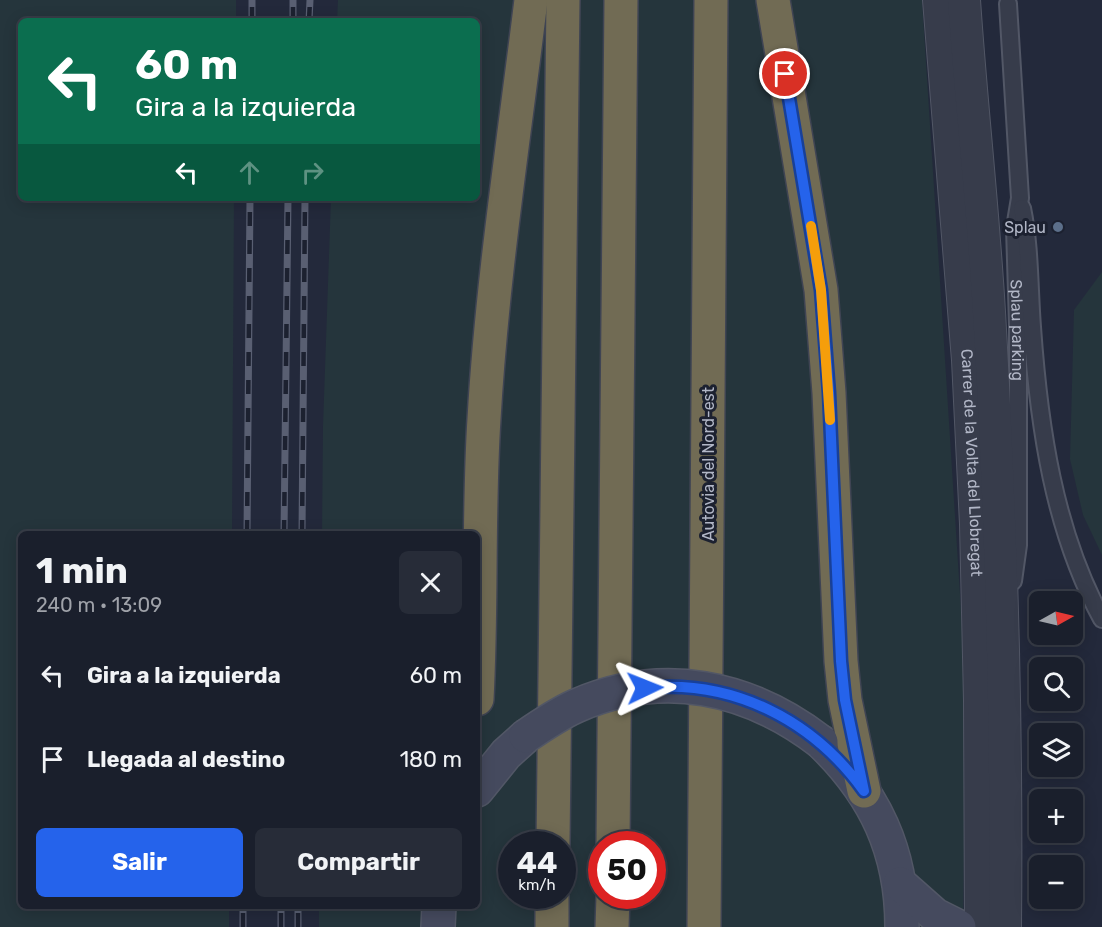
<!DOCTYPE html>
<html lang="es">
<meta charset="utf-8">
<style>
body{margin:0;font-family:Rubik,sans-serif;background:#272c38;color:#f1f3f6;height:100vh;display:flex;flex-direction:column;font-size:22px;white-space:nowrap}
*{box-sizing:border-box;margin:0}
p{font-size:20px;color:#9fa2a9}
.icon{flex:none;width:33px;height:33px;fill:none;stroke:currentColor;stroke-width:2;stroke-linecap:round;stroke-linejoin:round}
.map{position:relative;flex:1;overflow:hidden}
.sheet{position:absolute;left:18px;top:531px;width:462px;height:378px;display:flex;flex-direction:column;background:#1a1f2c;border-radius:9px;box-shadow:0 3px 15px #0003,0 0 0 2px #383d48}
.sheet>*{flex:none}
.hud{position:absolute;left:18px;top:18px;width:462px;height:183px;border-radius:9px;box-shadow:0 3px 15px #0003,0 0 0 2px #383d48;background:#0b6e4f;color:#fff;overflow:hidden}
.needle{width:39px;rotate:82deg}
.fabs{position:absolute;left:1029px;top:591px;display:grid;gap:12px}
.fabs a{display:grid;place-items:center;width:54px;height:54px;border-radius:9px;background:#1a1f2c;box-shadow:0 3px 15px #0003,0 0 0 2px #383d48;font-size:30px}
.speed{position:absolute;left:498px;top:831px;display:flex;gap:12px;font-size:30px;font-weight:700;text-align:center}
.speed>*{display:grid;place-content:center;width:78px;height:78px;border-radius:50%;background:#1a1f2c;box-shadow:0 3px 15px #0003,0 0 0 2px #383d48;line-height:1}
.speed small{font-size:15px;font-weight:400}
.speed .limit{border:9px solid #d22;background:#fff;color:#111}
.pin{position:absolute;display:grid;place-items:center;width:51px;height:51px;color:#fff;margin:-26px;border:3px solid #fff;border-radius:50%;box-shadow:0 2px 6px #0007}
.me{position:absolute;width:66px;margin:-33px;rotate:88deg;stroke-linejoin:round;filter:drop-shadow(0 0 4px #0008)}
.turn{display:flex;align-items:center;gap:21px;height:126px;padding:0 18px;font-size:27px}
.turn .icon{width:78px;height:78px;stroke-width:2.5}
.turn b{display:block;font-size:42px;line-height:51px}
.lanes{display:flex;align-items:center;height:57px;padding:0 18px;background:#0003;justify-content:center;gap:30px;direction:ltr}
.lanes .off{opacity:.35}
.round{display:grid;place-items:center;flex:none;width:63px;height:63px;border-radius:9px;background:#272c38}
.summary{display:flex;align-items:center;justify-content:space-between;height:102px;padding:0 18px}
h1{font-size:36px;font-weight:700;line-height:45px}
.cta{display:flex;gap:12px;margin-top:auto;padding:12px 18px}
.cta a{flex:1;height:69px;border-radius:9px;background:#2563eb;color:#fff;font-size:24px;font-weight:700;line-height:69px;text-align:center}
.cta a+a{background:#272c38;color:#f1f3f6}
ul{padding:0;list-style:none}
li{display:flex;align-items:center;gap:18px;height:84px;padding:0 18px}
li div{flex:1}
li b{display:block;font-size:22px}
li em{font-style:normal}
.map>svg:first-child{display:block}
.green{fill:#25353c;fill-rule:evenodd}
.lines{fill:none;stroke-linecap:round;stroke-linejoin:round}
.lane-casing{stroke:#525766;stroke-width:20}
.street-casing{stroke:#525766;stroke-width:34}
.secondary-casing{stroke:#525766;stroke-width:36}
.highway-casing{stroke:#3f4453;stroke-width:36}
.lane{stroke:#373c4b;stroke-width:16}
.street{stroke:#373c4b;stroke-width:32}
.secondary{stroke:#454a5e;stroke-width:33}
.highway{stroke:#716b54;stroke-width:33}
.rail-casing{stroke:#595f72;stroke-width:7}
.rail{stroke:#1c2130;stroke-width:4.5;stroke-dasharray:14;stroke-linecap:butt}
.secondary-bridge-casing{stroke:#525766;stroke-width:36;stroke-linecap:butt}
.secondary-bridge{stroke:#454a5e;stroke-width:33}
.route-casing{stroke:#184099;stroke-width:15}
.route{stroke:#2563eb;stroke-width:10}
.slow{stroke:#f59e0b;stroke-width:10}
.service-dot{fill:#5c6f8a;stroke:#1c2130;stroke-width:2}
.labels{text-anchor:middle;stroke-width:6;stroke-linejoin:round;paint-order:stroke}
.poi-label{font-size:16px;fill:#b2b7c7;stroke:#1c2130;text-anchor:end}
.street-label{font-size:16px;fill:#b2b7c7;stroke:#1c2130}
</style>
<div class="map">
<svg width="1102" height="927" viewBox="0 0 1102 927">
<rect width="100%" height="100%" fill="#23293b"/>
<g class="green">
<polygon points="0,0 236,0 236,21 21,21 21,198 234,198 232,534 21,534 21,906 229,906 229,927 0,927"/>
<path d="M 338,0 L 922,0 L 966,688 L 963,927 L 319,927 L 319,906 L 477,906 L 477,534 L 322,534 L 323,426 L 331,198 L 477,198 L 477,21 L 337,21 ZM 512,844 L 562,844 L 562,896 L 512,896 ZM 602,844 L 652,844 L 652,896 L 602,896 Z"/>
<polygon points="1102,272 1102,555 1083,515 1070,459 1074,310"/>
</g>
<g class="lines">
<g class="lane-casing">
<g id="lane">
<path id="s1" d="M 1008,4 L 1020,198 L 1015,228 L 1018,325 L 1018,545 L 1013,581"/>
<path d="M 1022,208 C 1030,247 1029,288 1032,327 C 1039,427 1054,531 1102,619"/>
</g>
</g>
<g class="street-casing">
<g id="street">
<path id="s2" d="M 939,0 L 968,360 L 976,524 L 980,701 L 981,927"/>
<path d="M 964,0 C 971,104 983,208 989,312 C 1001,517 1007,722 1005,927"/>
</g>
</g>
<g class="secondary-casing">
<g id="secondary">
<path d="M 821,742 C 875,794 902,851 902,927"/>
<polyline points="477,790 506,754 526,736"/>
<polyline points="900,884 935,915 959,927"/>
<polyline points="438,927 439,906"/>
</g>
</g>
<g class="highway-casing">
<g id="highway">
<polyline points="773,0 821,290 829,393 841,661 845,700 864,791"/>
<path d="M 477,699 C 482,606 478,512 484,419 C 492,279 514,139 531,0"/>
<polyline points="553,844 563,0"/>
<polyline points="613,844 621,0"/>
<polyline points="552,927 552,896"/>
<polyline points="612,927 613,896"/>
<polyline points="704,927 711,0"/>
</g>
</g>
<use href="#lane" class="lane"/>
<use href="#street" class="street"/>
<use href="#secondary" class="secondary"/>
<use href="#highway" class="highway"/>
<g class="rail-casing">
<g id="rail">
<polyline points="252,21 252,0"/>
<polyline points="293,21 293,0"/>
<polyline points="309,21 310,0"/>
<polyline points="247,534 250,198"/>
<polyline points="284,534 288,198"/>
<polyline points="302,534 305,198"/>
<polyline points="243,927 243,906"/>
<polyline points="281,927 281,906"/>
<polyline points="298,927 298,906"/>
</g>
</g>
<use href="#rail" class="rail"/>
<g class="secondary-bridge-casing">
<path id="secondary-bridge" d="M 526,736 C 542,725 558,714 576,706 C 663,668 748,686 821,742"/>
</g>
<use href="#secondary-bridge" class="secondary-bridge"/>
</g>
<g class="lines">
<g class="route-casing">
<path id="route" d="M 645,688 C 733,679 813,720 864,791 L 845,700 L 841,661 L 829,393 L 821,290 L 785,74"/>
</g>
<use href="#route" class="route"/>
<polyline class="slow" points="811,226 821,290 830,420"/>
</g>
<circle class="service-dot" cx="1058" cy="227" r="6"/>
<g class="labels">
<g class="poi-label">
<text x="1046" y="233">Splau</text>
</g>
<g class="street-label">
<text dy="6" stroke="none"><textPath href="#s1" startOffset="327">Splau parking</textPath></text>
<text dy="6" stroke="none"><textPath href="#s2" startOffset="464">Carrer de la Volta del Llobregat</textPath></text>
<text transform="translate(708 464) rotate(-90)" y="6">Autovia del Nord-est</text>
</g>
</g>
</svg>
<div class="fabs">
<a><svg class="needle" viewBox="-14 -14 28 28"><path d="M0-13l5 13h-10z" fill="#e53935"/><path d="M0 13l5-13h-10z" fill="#9fa2a9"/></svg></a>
<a><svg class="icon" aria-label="search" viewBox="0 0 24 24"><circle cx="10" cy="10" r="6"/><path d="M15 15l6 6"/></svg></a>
<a><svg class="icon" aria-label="layers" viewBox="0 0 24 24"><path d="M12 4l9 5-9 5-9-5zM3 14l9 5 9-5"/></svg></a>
<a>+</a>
<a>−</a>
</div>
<div class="speed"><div>44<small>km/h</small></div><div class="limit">50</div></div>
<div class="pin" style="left:785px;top:74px;background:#d93025"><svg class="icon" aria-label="arrive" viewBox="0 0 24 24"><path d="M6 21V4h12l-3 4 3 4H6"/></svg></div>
<svg class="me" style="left:645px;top:688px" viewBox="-20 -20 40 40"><path d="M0-17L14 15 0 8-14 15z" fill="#2563eb" stroke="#fff" stroke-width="4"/></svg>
<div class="hud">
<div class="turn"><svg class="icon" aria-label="left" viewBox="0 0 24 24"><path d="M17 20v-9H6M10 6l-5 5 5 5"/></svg><div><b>60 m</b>Gira a la izquierda</div></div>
<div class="lanes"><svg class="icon" aria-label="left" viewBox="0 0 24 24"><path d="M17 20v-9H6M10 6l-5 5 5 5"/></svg><svg class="icon off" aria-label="ahead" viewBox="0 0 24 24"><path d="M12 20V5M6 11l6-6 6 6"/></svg><svg class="icon off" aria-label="right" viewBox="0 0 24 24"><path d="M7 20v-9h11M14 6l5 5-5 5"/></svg></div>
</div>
<section class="sheet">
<div class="summary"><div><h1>1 min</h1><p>240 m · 13:09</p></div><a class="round"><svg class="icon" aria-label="close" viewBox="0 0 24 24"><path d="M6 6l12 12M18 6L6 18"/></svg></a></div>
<ul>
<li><svg class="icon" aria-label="left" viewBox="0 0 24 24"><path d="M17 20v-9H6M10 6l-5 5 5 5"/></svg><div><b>Gira a la izquierda</b></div><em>60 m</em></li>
<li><svg class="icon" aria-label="arrive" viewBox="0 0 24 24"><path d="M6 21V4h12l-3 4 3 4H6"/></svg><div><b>Llegada al destino</b></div><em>180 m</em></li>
</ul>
<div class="cta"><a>Salir</a><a>Compartir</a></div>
</section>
</div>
